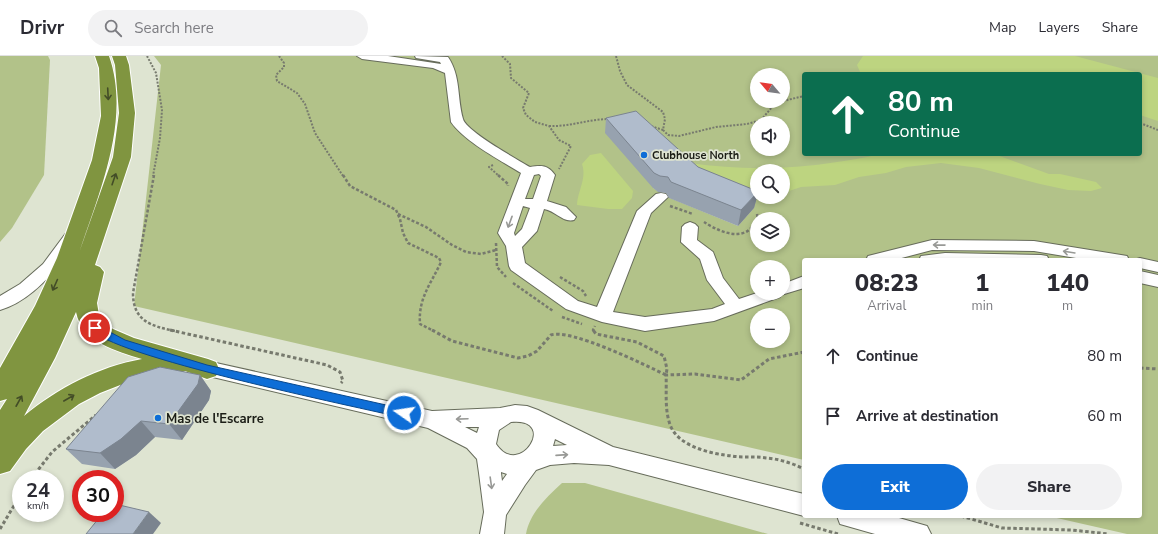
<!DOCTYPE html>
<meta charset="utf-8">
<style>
body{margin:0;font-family:"Nunito Sans",sans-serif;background:#f2f2f3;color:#2b2b33;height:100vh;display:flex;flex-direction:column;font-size:15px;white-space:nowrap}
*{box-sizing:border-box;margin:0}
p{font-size:13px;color:#7c7c81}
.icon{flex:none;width:22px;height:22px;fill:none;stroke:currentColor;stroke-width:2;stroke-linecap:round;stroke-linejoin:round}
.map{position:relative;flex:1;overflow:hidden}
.drawer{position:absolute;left:802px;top:202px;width:340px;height:260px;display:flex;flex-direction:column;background:#fff;border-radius:4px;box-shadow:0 2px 6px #0003}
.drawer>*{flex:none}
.hud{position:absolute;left:802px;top:16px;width:340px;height:84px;border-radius:4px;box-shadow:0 2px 6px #0003;background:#0b6e4f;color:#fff;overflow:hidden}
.needle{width:26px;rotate:299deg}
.controls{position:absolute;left:750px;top:12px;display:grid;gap:8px}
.controls a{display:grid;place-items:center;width:40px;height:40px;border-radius:50%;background:#fff;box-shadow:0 2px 6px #0003;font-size:20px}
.speed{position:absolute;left:12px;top:414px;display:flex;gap:8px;font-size:20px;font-weight:700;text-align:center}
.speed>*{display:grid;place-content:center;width:52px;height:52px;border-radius:50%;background:#fff;box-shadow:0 2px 6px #0003;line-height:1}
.speed small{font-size:10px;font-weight:400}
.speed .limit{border:6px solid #d22;background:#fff;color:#111}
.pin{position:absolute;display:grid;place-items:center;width:34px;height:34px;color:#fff;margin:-17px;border:2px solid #fff;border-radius:50%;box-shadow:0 1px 4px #0007}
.me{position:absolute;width:44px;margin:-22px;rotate:283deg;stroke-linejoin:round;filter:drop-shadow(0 0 3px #0008)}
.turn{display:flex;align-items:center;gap:14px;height:84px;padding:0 20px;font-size:18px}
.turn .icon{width:52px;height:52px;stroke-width:2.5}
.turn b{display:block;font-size:28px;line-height:34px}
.eta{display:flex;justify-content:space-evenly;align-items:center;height:68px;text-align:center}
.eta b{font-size:24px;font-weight:800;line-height:28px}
.cta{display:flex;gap:8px;margin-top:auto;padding:8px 20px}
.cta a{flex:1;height:46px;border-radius:24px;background:#0e6ed7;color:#fff;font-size:16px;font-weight:800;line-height:46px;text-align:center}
.cta a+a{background:#f2f2f3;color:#2b2b33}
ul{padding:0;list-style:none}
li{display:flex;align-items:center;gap:12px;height:60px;padding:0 20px}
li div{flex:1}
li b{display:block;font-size:15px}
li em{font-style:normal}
header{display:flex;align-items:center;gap:24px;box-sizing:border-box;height:56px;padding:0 20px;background:#fff;border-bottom:1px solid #e1e1e2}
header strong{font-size:19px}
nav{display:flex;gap:22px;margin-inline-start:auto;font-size:14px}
.search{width:280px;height:36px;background:#f2f2f3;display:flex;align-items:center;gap:10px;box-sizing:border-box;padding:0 14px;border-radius:22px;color:#7c7c81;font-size:15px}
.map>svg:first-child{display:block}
.green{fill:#b2c289;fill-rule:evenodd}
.water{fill:#bdd480}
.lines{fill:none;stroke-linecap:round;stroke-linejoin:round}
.minor-casing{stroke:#676c5b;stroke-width:2}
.highway-casing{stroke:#fff;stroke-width:2}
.path-far2{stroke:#777a6e;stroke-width:2;stroke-dasharray:2 1.5;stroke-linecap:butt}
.path-far1{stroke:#777a6e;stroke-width:2.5;stroke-dasharray:3 2;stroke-linecap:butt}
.path{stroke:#777a6e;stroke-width:3;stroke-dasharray:3.5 2.5;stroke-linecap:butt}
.minor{fill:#fff;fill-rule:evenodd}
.highway{fill:#809540;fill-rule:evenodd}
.wall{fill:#97a2af}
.shaded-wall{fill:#7b848f}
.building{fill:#b0bccc;stroke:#7b848f}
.oneway{stroke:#434d27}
.oneway2{stroke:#989996}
.route{fill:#0e6ed7;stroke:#09488c}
.poi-dot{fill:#0e6ed7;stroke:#dee4d1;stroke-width:1.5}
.labels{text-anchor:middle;stroke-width:3.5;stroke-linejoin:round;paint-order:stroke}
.far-poi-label{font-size:11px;font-weight:bold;fill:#1b1d16;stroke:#dee4d1;text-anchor:start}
.poi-label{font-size:13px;font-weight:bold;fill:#1b1d16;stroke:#dee4d1;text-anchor:start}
</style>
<header>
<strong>Drivr</strong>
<div class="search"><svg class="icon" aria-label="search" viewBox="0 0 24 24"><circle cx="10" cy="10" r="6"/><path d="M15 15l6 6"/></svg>Search here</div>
<nav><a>Map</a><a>Layers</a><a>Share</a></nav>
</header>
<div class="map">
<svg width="1158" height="478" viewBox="0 0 1158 478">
<rect width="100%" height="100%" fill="#dee4d1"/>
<g class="green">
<polygon points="0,0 48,0 50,4 44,119 12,172 0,186"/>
<path d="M 154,0 L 1158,0 L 1158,478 L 1127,478 L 1048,460 L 1140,460 L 1140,204 L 804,204 L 804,404 L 134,250 L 161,9 ZM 804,18 L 1140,18 L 1140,98 L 804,98 ZM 757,19 L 783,19 L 783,45 L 757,45 ZM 757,67 L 783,67 L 783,93 L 757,93 ZM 757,115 L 783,115 L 783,141 L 757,141 ZM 653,132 L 754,152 L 738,170 L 665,140 ZM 757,163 L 783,163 L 783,189 L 757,189 ZM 757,211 L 783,211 L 783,237 L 757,237 ZM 757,259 L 783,259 L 783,285 L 757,285 Z"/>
<path d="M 562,427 L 585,427 L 768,478 L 526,478 C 530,456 547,441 562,427 Z"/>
</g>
<g class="water">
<polygon points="863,0 1075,0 1158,22 1158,65 1140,59 1140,18 861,18 857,9"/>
<path d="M 601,97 L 633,135 L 632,142 L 622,153 L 608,153 L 577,149 C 578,134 587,122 582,108 L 590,99 Z"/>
<path d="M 879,98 L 994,98 L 1049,118 L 1060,118 L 1096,126 L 1102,132 L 1091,135 L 1068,134 L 1040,128 L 979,112 L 941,107 L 906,111 L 886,117 L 859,121 L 835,129 L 801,131 L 783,137 L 783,115 L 757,115 L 757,136 L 703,121 L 689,107 C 739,114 787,114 837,106 C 851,104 865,102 879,98 Z"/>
</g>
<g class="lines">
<g class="minor-casing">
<g id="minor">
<path d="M 357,0 L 388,0 L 441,8 L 440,6 L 416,2 L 415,0 L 448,1 C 461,20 457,42 463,63 C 466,75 518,104 530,111 C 542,109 548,109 555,119 L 547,145 L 566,151 L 576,161 L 574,164 C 563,167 556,155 544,153 L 537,175 L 522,191 L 525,207 L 578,245 L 597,251 L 637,155 L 656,138 L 661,137 L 666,138 L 668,141 L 651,157 L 613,256 L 645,261 L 712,253 L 725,248 L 707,224 L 700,203 L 681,186 L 682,171 L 685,168 L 690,166 L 695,168 L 698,171 L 697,184 L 713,196 L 723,222 L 739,243 L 757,237 L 783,237 L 783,228 L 804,220 L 804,232 L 781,239 L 780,241 L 714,265 L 645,275 L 602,266 L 566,253 L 511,214 L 509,210 L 506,190 L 498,177 L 521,117 C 500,104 465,86 451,66 L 445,17 L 433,12 L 362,3 ZM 539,118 L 541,120 L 533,143 L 525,143 L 534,119 ZM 523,150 L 530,152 L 522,173 L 515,180 L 514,177 Z"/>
<path d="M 71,176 L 76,177 L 79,181 C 61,209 34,244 0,254 L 0,240 L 20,228 L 43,208 L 66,177 Z"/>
<polygon points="932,184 1034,185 1121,199 1127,200 1129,204 1088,204 1034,195 932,194 894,204 866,204 868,200"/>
<polygon points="945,197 1041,199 1047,200 1049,204 919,204 921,200"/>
<polygon points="1140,202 1158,206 1158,216 1140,212 1140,204 1134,204"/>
<polygon points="1140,215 1158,219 1158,231 1140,227"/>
<path d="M 207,305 L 432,355 L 500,352 L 515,349 L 527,350 L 538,354 L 613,391 L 804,438 L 804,460 L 609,409 L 574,407 L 550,409 L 536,414 L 525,429 L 506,459 L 504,478 L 480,478 L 484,456 L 479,417 L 477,403 L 467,392 L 428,372 L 200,318 L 198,313 L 200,308 ZM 511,366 C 559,361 520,424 496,388 L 499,374 ZM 465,371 L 479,371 L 477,377 ZM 555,383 L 567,389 L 553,390 ZM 501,416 L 507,418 L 502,425 L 501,417 Z"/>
<polygon points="837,460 892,460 927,470 931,478 875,478 840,468"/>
</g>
</g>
<g class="highway-casing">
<path id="highway" d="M 95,0 L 109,0 C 131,63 100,134 80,194 L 113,101 L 119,57 L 115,9 L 112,0 L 126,0 L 129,9 L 135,57 L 131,101 L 95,209 L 100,211 L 104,216 L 97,247 L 99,259 L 104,266 L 113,273 L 134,282 L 208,303 L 216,306 L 219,313 L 216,320 L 207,323 L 185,315 L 176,319 L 155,320 L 133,324 L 100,337 L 79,348 L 43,375 L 26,393 L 10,415 L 0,418 L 0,354 L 7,343 L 0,345 L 0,312 L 35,250 L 57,202 L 92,104 L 101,60 L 99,12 ZM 76,256 C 82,286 116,295 142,303 C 98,311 58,332 24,360 L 55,302 Z"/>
</g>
<g class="path-far2">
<polyline points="147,0 156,17 162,54 160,82 153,120"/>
<polyline points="279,0 284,7 284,11 276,19 277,25 297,37 305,48 315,77 343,120"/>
<polyline points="502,0 510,8 511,22 529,37 523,52 526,59 535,66 549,70 559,84 571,90 559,113"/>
<polyline points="616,0 620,15 627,29 663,56 665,63 663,74 651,70"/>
<polyline points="783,45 804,40"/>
<polyline points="1140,67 1158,74"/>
<path d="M 549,70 C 569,71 589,63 609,63"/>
<polyline points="663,74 668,79 679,80 716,71 747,68 761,64 773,50 783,45"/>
<polyline points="493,109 489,111 499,120"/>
</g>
<g class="path-far1">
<path d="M 154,119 L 133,237 C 133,265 151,270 175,275"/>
<path d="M 343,119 L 350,130 L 396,154 L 400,163 L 403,177 L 408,187 L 439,202 L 441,206 C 431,228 418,242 420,268 L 434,275"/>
<polyline points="498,119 508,128 508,130"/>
<polyline points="670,150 693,158"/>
<polyline points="398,158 426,171 452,189 466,196 481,198 496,194"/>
<polyline points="757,158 758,163"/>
<path d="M 704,166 C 715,173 732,182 746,176 C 750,174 754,169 757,165"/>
<polyline points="496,187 497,211 506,221"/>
<polyline points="560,221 583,235 586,240"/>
<polyline points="513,227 553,255"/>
<polyline points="562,261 582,268"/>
<polyline points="594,275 593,274 595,270"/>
</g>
<g class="path">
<polyline points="170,274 327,309 340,316 343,325 341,327"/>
<path d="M 432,274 L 452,285 L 518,302 L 528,300 L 537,295 L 551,279 C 570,272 645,309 666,319 L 667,313 L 664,300 L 637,286 L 596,278 L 593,274"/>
<path d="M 804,296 L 769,303 L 741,324 L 695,318 L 666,319 C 667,335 664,355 671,371 C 680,391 712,398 732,400 C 743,402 755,400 766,402 C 779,403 792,407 804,413"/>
<polyline points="1140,312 1158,313"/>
<polyline points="31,423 52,396 96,359"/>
<polyline points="961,460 1002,472 1071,474 1109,478"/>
<polyline points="800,467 838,478"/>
<polyline points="0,473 21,438"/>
</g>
<use href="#minor" class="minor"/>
<use href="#highway" class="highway"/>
</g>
<g class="wall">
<polygon points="606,62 698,111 757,135 757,141 754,152 738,170 669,142 666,137 658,136 653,132 605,77"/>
<polygon points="200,319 211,335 209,344 182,384 155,381 136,399 115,413 82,408 66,393"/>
</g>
<g class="shaded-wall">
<polygon points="757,137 757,141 754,152 738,170 741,154"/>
<polygon points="200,319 211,335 209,344 182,384 169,368"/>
<polygon points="141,365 155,381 136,399 115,413 100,397"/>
<polygon points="149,456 161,467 153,478 133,478"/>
</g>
<g class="building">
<polygon points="636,55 698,111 757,135 757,137 741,154 671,126 668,121 660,120 654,117 606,62"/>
<polygon points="160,311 200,319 198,328 169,368 141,365 121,383 100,397 66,393 128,321"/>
<polygon points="115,448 149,456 133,478 86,478 103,457 115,457"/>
</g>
<defs><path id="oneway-shaft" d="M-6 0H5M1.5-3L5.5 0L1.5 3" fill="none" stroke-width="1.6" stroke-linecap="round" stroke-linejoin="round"/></defs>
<g class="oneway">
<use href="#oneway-shaft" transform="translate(108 38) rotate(87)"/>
<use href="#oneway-shaft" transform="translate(114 123) rotate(-71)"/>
<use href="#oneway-shaft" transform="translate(55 229) rotate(114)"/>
<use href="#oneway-shaft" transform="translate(69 342) rotate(-30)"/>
<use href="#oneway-shaft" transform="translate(19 345) rotate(-61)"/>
</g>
<g class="oneway2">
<use href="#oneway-shaft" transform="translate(510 166) rotate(110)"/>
<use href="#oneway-shaft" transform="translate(939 189) rotate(-179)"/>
<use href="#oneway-shaft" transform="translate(1069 196) rotate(-171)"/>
<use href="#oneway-shaft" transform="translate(462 363) rotate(178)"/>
<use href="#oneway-shaft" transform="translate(562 399) rotate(-4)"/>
<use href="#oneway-shaft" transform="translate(491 427) rotate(82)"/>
</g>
<path class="route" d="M 95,268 L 125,284 L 207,309 L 404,353 L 408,354 L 409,357 L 408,361 L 404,362 C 358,351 107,300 90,272 Z"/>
<g class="poi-dot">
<circle cx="644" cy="99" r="4"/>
<circle cx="158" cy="362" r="4"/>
</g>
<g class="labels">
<g class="far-poi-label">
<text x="652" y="103">Clubhouse North</text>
</g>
<g class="poi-label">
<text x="166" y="367">Mas de l'Escarre</text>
</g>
</g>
</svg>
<div class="controls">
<a><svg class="needle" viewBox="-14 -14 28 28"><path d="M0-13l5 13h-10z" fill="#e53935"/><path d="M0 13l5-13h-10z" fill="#7c7c81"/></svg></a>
<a><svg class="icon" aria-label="sound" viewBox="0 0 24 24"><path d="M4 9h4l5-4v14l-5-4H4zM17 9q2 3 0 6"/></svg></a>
<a><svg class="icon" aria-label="search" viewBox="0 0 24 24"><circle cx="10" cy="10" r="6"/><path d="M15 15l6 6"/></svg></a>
<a><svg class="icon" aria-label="layers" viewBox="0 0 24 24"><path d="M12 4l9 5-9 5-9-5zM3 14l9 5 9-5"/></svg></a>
<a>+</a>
<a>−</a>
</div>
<div class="speed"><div>24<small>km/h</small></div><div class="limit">30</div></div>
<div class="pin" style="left:95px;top:272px;background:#d93025"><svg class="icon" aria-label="arrive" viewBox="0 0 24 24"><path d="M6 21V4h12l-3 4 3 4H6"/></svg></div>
<svg class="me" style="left:404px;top:357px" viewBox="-20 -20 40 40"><circle r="17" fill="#0e6ed7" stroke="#fff" stroke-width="3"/><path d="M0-11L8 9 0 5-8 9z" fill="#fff"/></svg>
<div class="hud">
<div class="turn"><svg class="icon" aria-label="ahead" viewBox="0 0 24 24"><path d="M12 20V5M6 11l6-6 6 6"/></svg><div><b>80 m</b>Continue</div></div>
</div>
<section class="drawer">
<div class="eta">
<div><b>08:23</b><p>Arrival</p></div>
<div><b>1</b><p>min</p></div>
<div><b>140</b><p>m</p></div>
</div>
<ul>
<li><svg class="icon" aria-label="ahead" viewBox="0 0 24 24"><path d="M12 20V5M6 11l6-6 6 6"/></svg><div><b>Continue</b></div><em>80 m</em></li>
<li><svg class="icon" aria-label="arrive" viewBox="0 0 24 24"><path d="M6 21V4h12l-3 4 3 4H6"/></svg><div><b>Arrive at destination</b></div><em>60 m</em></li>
</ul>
<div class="cta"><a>Exit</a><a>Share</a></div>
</section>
</div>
